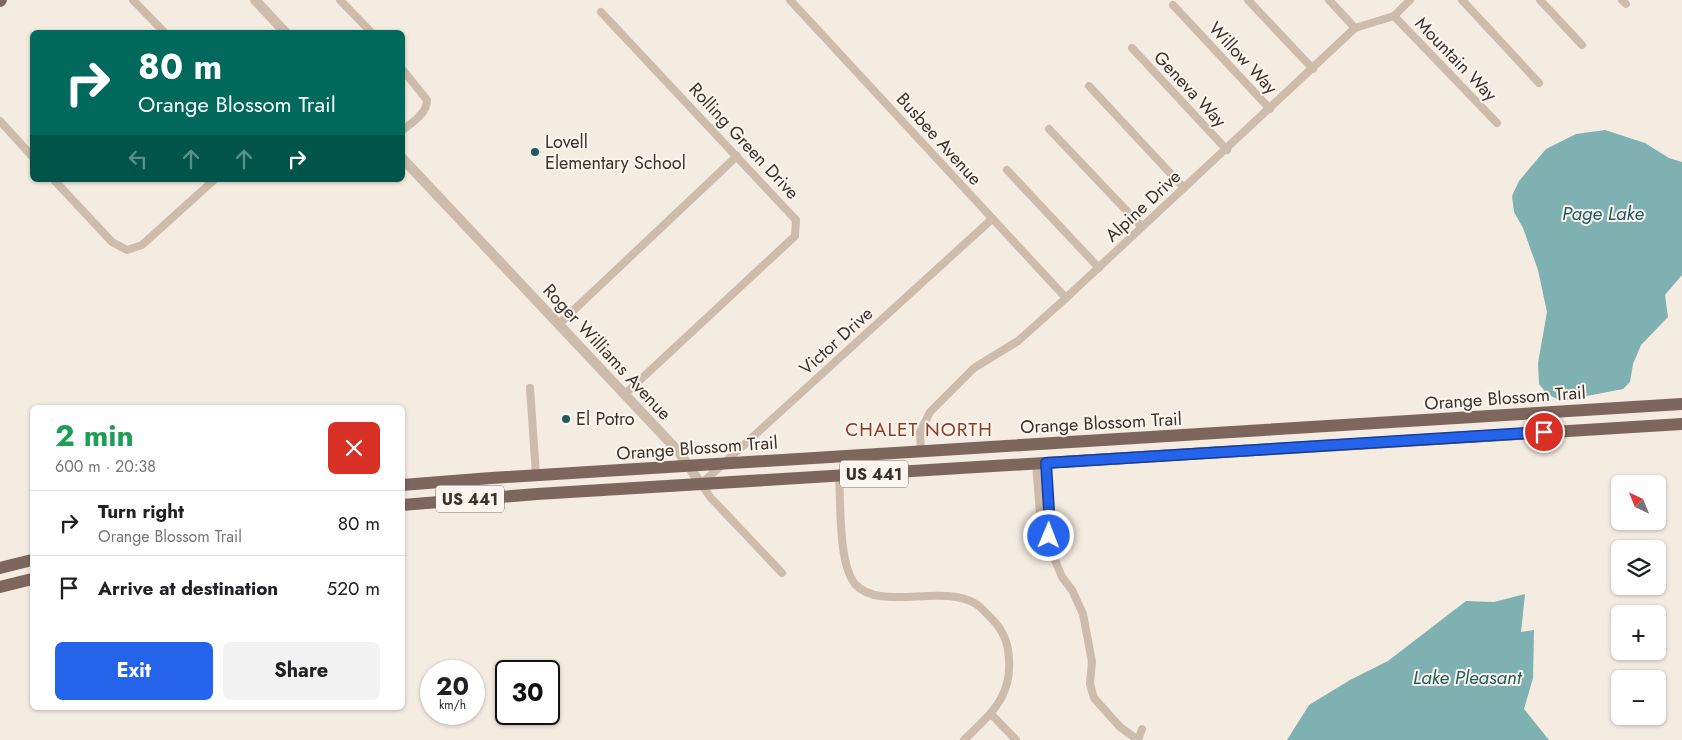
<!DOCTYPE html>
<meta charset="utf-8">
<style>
body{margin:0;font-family:Jost,sans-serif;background:#f2f2f2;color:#202124;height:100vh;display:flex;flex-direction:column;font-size:19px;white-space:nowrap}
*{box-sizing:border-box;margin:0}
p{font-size:16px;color:#757577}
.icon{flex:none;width:28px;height:28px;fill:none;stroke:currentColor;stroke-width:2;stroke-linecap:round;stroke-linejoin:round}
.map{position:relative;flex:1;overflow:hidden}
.drawer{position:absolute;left:30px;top:405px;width:375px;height:305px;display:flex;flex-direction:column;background:#fff;border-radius:8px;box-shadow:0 1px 4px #0004}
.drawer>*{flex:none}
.guide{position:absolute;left:30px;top:30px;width:375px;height:152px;border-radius:8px;box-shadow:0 1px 4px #0004;background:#00695c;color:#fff;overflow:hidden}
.needle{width:32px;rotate:317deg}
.buttons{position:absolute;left:1611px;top:475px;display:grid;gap:10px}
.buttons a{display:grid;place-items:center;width:55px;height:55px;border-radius:8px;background:#fff;box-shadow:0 1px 4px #0004;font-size:25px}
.speed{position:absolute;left:420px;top:660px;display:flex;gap:10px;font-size:25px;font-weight:700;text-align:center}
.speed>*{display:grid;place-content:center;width:65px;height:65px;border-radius:50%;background:#fff;box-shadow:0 1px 4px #0004;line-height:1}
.speed small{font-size:12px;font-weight:400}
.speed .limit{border:2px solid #111;border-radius:8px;background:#fff;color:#111}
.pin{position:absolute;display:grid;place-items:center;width:42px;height:42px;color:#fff;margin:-21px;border:2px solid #fff;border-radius:50%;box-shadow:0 1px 5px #0007}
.me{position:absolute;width:55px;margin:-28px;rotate:1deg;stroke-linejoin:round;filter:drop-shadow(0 0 4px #0008)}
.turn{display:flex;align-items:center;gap:18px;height:105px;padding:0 25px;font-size:22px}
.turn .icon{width:65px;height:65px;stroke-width:2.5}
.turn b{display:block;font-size:35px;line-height:42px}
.lanes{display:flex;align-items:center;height:48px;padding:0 25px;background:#0003;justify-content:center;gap:25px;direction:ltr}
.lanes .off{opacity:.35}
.round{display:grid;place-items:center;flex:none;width:52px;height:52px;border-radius:8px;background:#f2f2f2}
.summary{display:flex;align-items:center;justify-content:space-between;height:85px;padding:0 25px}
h1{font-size:30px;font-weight:700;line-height:38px;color:#1e9e55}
.action{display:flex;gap:10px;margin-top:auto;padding:10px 25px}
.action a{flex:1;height:58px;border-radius:8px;background:#2563eb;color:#fff;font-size:20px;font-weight:700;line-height:58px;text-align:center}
.action a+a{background:#f2f2f2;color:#202124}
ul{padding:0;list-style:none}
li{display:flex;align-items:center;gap:15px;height:65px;padding:0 25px;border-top:1px solid #e0e0e0}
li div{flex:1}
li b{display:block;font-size:19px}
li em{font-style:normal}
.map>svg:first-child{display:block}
.water{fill:#7fb0b2}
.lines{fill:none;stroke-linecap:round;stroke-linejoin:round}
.minor{stroke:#cdbbac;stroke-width:8}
.tertiary{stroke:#cdbbac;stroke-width:10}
.primary{stroke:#7d675c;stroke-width:12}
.route-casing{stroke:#184099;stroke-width:12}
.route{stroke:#2563eb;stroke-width:9}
.poi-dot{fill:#1f5a5e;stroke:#fbf5ee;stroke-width:2}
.labels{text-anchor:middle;stroke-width:4;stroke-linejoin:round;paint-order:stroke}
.shield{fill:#fbf5ee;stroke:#756b66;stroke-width:1}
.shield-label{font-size:16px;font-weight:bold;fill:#3b302b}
.street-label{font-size:18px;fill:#3b302b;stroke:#fbf5ee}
.poi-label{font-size:18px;fill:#3b302b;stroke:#fbf5ee;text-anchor:start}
.water-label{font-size:19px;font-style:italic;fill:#1f5a5e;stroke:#fbf5ee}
.neighbourhood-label{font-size:19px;letter-spacing:1px;fill:#8c3b22;stroke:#fbf5ee}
</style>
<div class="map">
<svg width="1682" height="740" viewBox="0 0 1682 740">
<rect width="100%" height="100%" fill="#f4ebe1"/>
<g class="water">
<polygon points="1605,130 1645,143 1669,158 1682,162 1682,275 1665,295 1668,317 1641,345 1633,364 1630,382 1623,389 1561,401 1547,394 1539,384 1538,363 1547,312 1538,270 1523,228 1514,212 1512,196 1519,181 1546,149 1576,134"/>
<polygon points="1525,594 1521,632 1534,630 1533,678 1524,709 1549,740 1287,740 1309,705 1350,680 1388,661 1466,601 1494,602"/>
</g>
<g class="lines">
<g class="minor">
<polyline points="133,0 164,32"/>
<polyline points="340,0 371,32"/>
<polyline points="790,0 1066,298"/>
<polyline points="1248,0 1313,69"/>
<polyline points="1329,0 1355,28"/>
<polyline points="1462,0 1539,83"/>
<polyline points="1540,0 1582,45"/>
<polyline points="1622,0 1626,4"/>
<polyline points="1173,5 1270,109"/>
<polyline points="601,12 796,220 795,236 625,394"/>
<polyline points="1394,16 1497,123"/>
<polyline points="1132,48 1227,150"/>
<path d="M 402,69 L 427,100 C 427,114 412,122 402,131"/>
<polyline points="1089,86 1184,188"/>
<polyline points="0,121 32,156"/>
<polyline points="1049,129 1142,227"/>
<polyline points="1007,170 1099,268"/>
<polyline points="54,180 112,242 127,250 142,245 214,180"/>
<polyline points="559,324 737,156"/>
<polyline points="530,388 536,475"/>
<polyline points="921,451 920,432 930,412 974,368 1018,341 1066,298 1355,28 1394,16 1410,0"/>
<polyline points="1046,463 1050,526 1048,544"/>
<polyline points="1036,464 1041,526 1062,577 1072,590 1083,614 1092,662 1090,684 1094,698 1120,727 1138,740"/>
<path d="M 839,476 C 841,503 838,563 855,584 C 880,612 942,583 976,604 C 980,606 984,611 987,614 C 998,624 1006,635 1008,650 C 1015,694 993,712 964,740"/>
<polyline points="782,573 711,498 701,484 992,219"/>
<polyline points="991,714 1016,740"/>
<polyline points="1138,740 1142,729"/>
</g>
<g class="tertiary">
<polyline points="255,0 285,32"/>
<polyline points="402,158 678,451 701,484"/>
</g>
<g class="primary">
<polyline points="0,1 1,0"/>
<polyline points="402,485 491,478 1682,404"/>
<polyline points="402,505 537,494 1682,424"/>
<polyline points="0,568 32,560"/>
<polyline points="0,587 32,579"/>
</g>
</g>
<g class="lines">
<g class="route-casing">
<polyline id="route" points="1049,536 1050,526 1046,463 1544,432"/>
</g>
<use href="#route" class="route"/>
</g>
<g class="poi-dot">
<circle cx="535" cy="152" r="5"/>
<circle cx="566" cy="419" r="5"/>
</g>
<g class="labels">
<g class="shield">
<rect x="840" y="460.5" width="68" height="27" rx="4"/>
<rect x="436" y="485.5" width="68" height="27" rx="4"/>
</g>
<g class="shield-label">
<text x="874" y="480">US 441</text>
<text x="470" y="505">US 441</text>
</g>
<g class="street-label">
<text transform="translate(1243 58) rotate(47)" y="6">Willow Way</text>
<text transform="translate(1456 59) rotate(46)" y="6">Mountain Way</text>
<text transform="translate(1190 89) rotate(47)" y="6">Geneva Way</text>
<text transform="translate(939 139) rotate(48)" y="6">Busbee Avenue</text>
<text transform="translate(744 141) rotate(47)" y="6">Rolling Green Drive</text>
<text transform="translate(1143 206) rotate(-43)" y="6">Alpine Drive</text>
<text transform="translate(836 341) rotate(-42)" y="6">Victor Drive</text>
<text transform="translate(607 352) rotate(47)" y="6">Roger Williams Avenue</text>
<text transform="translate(1505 398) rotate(-4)" y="6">Orange Blossom Trail</text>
<text transform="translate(1101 423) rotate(-3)" y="6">Orange Blossom Trail</text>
<text transform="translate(697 448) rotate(-4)" y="6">Orange Blossom Trail</text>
</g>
<g class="poi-label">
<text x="545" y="148">Lovell<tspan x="545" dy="21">Elementary School</tspan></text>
<text x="576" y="425">El Potro</text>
</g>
<g class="water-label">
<text x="1603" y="220">Page Lake</text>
<text x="1467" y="684">Lake Pleasant</text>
</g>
<g class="neighbourhood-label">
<text x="919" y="436">CHALET NORTH</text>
</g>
</g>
</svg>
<div class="buttons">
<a><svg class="needle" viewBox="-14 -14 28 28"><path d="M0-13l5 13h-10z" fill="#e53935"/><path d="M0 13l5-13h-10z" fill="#757577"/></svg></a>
<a><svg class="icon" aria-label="layers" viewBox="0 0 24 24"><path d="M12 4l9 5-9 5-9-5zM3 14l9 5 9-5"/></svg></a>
<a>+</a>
<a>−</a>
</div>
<div class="speed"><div>20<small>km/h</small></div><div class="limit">30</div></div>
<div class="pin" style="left:1544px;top:432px;background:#d93025"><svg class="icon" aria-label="arrive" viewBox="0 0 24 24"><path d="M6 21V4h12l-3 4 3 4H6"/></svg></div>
<svg class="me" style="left:1049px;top:536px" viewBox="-20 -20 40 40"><circle r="17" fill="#2563eb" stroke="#fff" stroke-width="3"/><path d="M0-11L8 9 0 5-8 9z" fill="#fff"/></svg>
<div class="guide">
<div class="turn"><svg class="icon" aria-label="right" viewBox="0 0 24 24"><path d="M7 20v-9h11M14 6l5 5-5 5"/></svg><div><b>80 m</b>Orange Blossom Trail</div></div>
<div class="lanes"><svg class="icon off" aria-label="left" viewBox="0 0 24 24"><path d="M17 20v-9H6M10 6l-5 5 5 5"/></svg><svg class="icon off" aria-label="ahead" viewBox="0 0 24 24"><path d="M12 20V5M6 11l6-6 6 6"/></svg><svg class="icon off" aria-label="ahead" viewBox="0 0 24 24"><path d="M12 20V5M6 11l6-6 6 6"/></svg><svg class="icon" aria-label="right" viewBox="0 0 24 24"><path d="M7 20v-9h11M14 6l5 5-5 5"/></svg></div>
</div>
<section class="drawer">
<div class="summary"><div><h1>2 min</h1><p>600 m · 20:38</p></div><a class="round" style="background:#d93025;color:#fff"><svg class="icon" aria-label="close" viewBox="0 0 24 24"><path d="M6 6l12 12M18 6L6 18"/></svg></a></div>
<ul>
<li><svg class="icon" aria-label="right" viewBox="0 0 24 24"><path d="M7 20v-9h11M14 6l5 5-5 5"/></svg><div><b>Turn right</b><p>Orange Blossom Trail</p></div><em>80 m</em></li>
<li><svg class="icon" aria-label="arrive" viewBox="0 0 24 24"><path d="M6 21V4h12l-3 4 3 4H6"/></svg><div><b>Arrive at destination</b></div><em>520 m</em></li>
</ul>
<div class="action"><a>Exit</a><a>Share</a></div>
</section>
</div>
